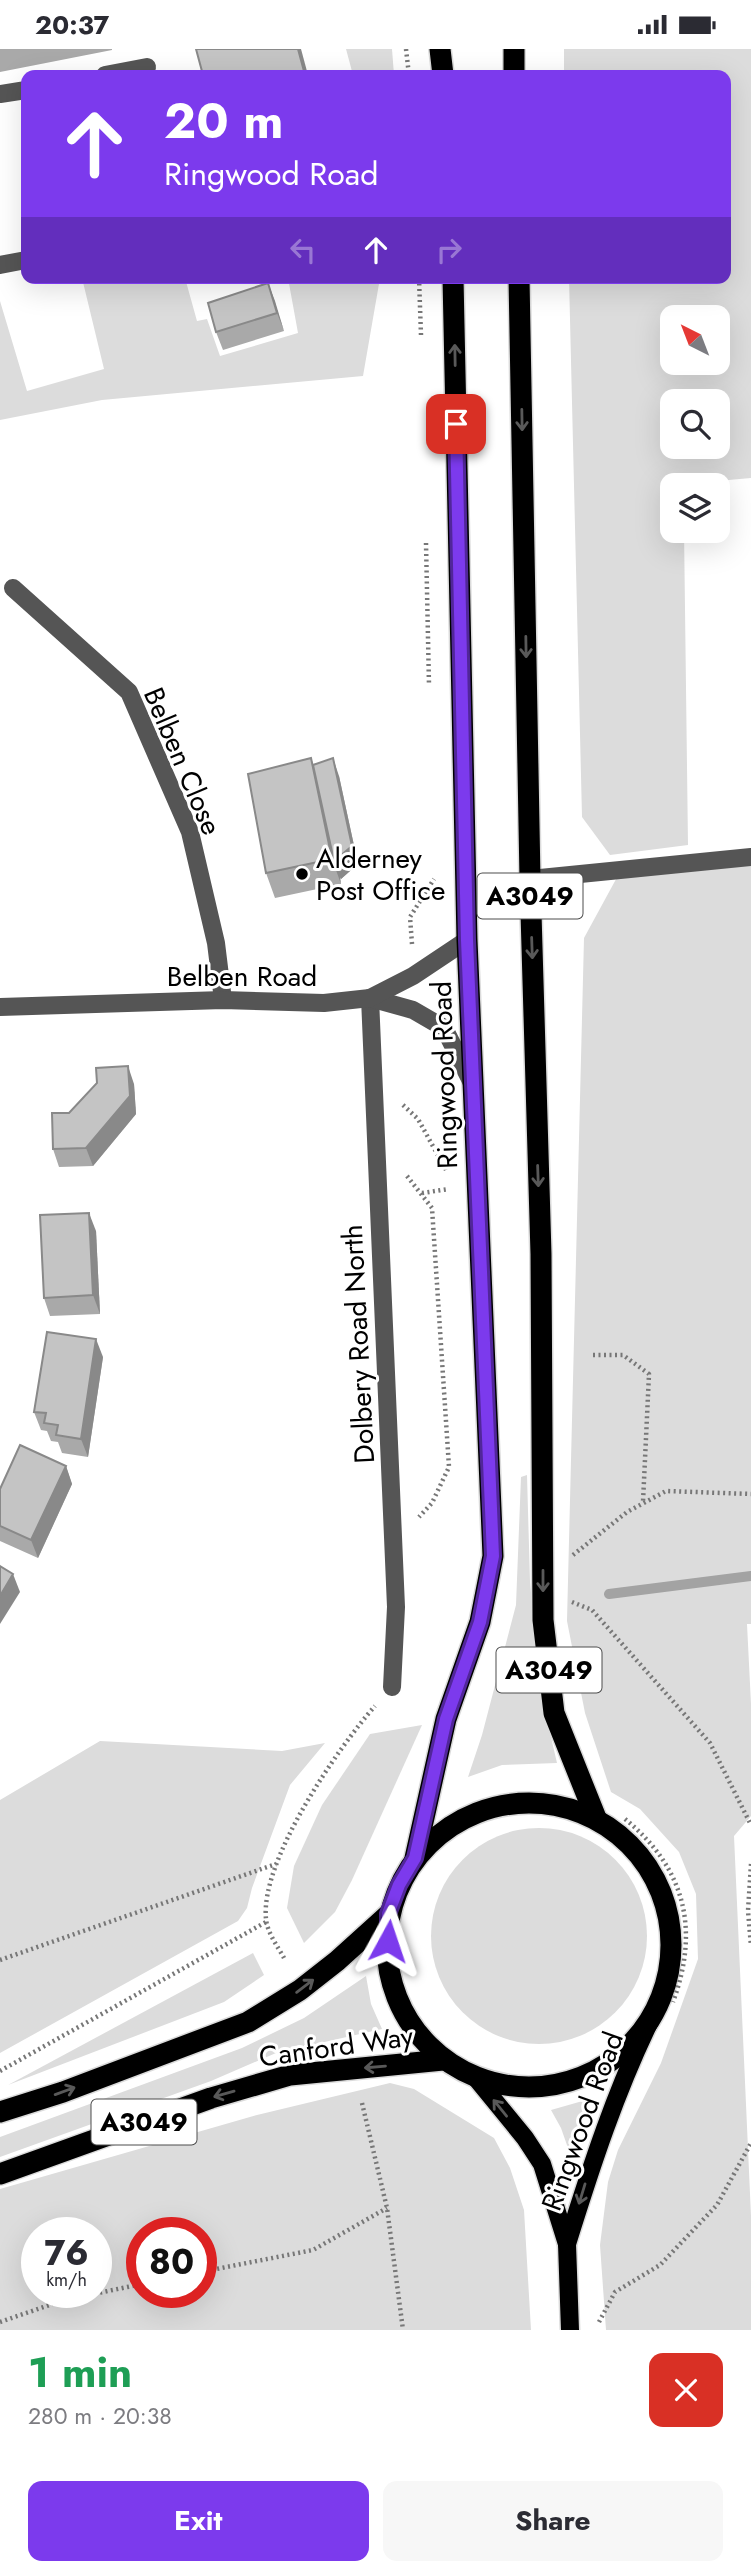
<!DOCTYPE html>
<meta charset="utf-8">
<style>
body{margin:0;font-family:Jost,sans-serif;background:#f7f7f7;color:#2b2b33;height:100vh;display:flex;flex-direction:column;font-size:26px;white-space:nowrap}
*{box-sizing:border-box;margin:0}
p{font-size:23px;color:#7c7c81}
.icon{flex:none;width:38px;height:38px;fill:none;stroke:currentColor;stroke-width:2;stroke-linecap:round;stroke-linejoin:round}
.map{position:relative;height:2281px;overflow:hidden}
.details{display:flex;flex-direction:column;background:#fff;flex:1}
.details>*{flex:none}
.hud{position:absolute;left:21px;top:21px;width:710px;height:214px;border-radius:14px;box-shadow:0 7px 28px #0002;background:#7c3aed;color:#fff;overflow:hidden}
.needle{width:46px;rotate:318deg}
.fabs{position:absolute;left:660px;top:256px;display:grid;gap:14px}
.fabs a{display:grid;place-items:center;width:70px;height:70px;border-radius:14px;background:#fff;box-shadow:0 7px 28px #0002;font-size:35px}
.speed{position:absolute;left:21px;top:2168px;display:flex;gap:14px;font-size:35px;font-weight:700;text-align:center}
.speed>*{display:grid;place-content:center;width:91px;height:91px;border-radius:50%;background:#fff;box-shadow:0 7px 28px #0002;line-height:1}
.speed small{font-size:18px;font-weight:400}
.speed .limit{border:10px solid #d22;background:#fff;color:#111}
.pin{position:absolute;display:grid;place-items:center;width:60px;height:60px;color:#fff;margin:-30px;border-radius:14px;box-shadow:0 4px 10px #0006}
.me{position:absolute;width:77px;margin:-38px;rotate:5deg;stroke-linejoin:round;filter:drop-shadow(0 0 5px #0008)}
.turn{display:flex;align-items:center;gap:24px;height:147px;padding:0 28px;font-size:32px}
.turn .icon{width:91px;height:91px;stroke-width:2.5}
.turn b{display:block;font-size:49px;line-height:60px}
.lanes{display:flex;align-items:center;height:66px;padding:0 28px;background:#0003;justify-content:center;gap:35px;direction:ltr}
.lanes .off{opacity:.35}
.round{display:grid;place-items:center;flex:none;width:74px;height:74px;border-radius:14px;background:#f7f7f7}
.overview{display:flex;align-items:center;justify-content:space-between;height:119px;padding:0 28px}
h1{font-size:42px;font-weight:700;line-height:52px;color:#1e9e55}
.primary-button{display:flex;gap:14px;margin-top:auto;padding:14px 28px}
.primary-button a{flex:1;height:80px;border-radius:14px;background:#7c3aed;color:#fff;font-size:28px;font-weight:700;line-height:80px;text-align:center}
.primary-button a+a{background:#f7f7f7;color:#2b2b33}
.status{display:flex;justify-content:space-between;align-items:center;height:49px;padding:0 35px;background:#fff;direction:ltr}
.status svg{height:19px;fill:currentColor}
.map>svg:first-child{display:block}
.green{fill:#dcdcdc;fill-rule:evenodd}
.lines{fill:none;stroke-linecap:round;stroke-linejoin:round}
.stream{stroke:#a3a3a3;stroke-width:10}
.major-casing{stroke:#dbdbdb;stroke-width:21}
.highway-casing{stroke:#dbdbdb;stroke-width:24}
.path{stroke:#777;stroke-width:4.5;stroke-dasharray:2 3.5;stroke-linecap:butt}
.minor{stroke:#555;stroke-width:18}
.major{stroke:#000;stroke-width:18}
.highway{stroke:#000;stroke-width:21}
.wall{fill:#a9a9a9}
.shaded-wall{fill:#898989}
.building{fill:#c4c4c4;stroke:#898989;stroke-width:2}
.oneway{stroke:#595959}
.route-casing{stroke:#51269a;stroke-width:18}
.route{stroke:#7c3aed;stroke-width:12}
.poi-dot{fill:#000;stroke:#fff;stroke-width:2.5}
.labels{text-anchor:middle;stroke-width:6;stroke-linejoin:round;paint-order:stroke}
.shield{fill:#fff;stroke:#4c4c4c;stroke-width:2}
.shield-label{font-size:26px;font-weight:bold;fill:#000}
.street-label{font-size:28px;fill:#000;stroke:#fff}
.poi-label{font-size:28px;fill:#000;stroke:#fff;text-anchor:start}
</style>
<div class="status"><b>20:37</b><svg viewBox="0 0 49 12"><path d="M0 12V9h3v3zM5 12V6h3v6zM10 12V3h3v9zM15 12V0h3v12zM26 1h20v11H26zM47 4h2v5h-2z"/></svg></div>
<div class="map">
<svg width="751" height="2281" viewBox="0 0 751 2281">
<rect width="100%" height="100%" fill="#fff"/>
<g class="green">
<polygon points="346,0 392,0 394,26 353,26"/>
<path d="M 564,0 L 751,0 L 751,429 L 672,436 L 672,481 L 684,481 L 688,796 L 610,806 L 582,768 L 569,229 L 726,229 L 726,26 L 564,26 ZM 672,268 L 718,268 L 718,313 L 672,313 ZM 672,352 L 718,352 L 718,397 L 672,397 Z"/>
<polygon points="82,229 185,229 197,272 207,270 220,307 298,284 288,229 380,229 363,327 102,351 0,371 0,252 27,342 104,320"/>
<polygon points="751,809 751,1575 747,1575 751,1655 751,1767 734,1787 751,2167 751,2281 606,2281 600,2196 608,2133 618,2101 661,2014 698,1910 696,1845 679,1803 640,1760 611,1743 585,1664 567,1572 584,889 621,821"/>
<polygon points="527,1426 530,1533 540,1641 557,1714 502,1716 468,1728 482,1686 516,1556 521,1428"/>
<polygon points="422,1676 352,1831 335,1863 304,1894 287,1859 294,1817 322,1756 370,1685"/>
<polygon points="100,1692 282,1702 325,1694 290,1736 252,1839 247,1859 238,1872 0,2004 0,1751"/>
<circle cx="539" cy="1887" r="108"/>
<polygon points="253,1904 264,1926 224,1953 8,2036"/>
<polygon points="366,1927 371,1955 382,1980 276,2004 211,2032 0,2108 0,2088 242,1999 304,1969"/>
<path d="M 390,2034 L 414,2040 L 494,2089 L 510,2119 L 524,2161 L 531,2281 L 0,2281 L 0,2140 L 257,2066 ZM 37,2184 L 96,2184 L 96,2244 L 37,2244 ZM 142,2184 L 201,2184 L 201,2244 L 142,2244 Z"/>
<polygon points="586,2051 578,2078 568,2099 561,2079 551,2061"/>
</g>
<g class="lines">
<polyline class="stream" points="609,1545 751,1527"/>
<g class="major-casing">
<g id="major">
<polyline points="476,2029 525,2089 542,2115 567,2195 570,2281"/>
<path d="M 567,2195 C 591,2118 616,2041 652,1968"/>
</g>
</g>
<g class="highway-casing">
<g id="highway">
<polyline points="440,0 443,26"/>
<polyline points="514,0 514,26"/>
<polyline points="519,229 530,830 541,1205 543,1571 554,1664 596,1769"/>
<circle cx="529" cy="1896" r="142"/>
<polyline points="415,1809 446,1670 480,1573 493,1507 467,891 453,229"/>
<polyline points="0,2063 63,2043 248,1973 300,1941 337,1912 389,1865"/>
<polyline points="0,2125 211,2049 290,2026 443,2011"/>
</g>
</g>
<g class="path">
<polyline points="406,0 409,26"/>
<polyline points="419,229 421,286"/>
<polyline points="426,494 429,636"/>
<polyline points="412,895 410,868 434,830"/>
<polyline points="403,1056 418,1070 446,1121"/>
<polyline points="407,1127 432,1159 449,1418 432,1454 419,1468"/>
<polyline points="422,1144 449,1140"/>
<polyline points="593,1306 623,1306 649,1325 643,1453"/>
<polyline points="573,1506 627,1463 666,1442 751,1445"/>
<polyline points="572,1553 592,1561 710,1694 751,1776"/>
<path d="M 625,1770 C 685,1819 700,1880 673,1953"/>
<polyline points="751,1815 748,1862 751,1897"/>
<path d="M 284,1909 C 278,1898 267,1883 266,1870 C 260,1812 337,1700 375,1657"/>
<polyline points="0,1911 276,1815"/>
<polyline points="0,2022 266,1873"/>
<polyline points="362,2054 387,2159 403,2281"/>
<polyline points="201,2223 313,2201 387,2159"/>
<polyline points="0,2273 64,2251 142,2235"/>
<polyline points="599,2273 615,2243 660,2216 717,2156 751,2094"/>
</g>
<g class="minor">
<polyline points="105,26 147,18"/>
<polyline points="0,45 26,41"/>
<polyline points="0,216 26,211"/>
<polyline points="13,539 129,643 190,783 216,894 223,951"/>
<polyline points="530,830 751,808"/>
<polyline points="370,949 396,1558 392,1638"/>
<polyline points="370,949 413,961 444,979 471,1032"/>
<polyline points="0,958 223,951 324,954 370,949 413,927 467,891"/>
</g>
<use href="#major" class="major"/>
<use href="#highway" class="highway"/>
</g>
<g class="wall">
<polygon points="0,0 112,0 112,1 0,23"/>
<polygon points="268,234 284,282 223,301 216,283"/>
<polygon points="311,709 313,716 339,727 358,815 341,830 340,829 341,835 275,849 266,824"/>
<polygon points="134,1035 136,1065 93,1117 59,1118 53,1100 69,1064"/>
<polygon points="96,1182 100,1265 50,1267 44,1249"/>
<polygon points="103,1308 88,1408 62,1404 58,1393 51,1392 47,1382 41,1381 34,1363"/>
<polygon points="66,1417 72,1435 38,1509 0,1492 0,1440"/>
</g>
<g class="shaded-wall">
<polygon points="298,0 301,0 308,26 305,26"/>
<polygon points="268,234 275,252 284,282 277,264"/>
<polygon points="311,709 320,734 333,709 339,727 358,815 341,830 340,828 341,835 332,810"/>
<polygon points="128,1017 134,1035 136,1065 93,1117 86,1099"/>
<polygon points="89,1164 96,1182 100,1265 93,1246"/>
<polygon points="96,1290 103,1308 88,1408 81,1390"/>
<polygon points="66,1417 72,1435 38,1509 31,1491"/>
<polygon points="13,1525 20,1543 0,1575 0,1547"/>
</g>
<g class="building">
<polygon points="196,0 298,0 305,26 203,26"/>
<polygon points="268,234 277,264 216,283 208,254"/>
<polygon points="311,709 332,810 266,824 248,725"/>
<polygon points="333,709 352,797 334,812 313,716"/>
<polygon points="128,1017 130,1047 86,1099 53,1100 52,1064 69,1064 97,1034 96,1019"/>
<polygon points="89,1164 93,1246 44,1249 40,1166"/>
<polygon points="47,1283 96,1290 81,1390 56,1386 58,1376 44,1374 46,1364 34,1363"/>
<polygon points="20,1396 66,1417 31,1491 0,1477 0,1440"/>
<polygon points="0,1517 13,1525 0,1547"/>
</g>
<defs><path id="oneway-shaft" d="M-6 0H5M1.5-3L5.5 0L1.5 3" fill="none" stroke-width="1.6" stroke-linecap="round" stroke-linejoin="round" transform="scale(1.75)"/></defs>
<g class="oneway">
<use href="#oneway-shaft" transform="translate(455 306) rotate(-91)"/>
<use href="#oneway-shaft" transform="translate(522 371) rotate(89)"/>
<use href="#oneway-shaft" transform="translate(526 598) rotate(89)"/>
<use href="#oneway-shaft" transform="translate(532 899) rotate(88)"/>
<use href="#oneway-shaft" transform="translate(538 1127) rotate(88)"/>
<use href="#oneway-shaft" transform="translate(543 1532) rotate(90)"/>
<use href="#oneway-shaft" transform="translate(305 1937) rotate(-37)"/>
<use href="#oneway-shaft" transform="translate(375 2018) rotate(175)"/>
<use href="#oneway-shaft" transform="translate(65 2042) rotate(-20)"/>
<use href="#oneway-shaft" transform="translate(224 2045) rotate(164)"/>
<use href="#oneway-shaft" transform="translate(500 2059) rotate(-129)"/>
<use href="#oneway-shaft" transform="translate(582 2145) rotate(107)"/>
</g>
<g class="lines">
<g class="route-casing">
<polyline id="route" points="388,1892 388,1865 399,1836 415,1809 446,1670 480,1573 493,1507 467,891 456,375"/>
</g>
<use href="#route" class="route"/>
</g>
<circle class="poi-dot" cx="302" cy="825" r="7"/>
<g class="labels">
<g class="shield">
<rect x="477.5" y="824.5" width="105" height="45" rx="5"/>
<rect x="496.5" y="1598.5" width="105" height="45" rx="5"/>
<rect x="91.5" y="2050.5" width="105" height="45" rx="5"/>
</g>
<g class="shield-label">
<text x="530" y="856">A3049</text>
<text x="549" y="1630">A3049</text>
<text x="144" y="2082">A3049</text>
</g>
<g class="street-label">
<text transform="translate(183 712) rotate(67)" y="10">Belben Close</text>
<text x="242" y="937">Belben Road</text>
<text transform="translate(444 1026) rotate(-92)" y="10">Ringwood Road</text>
<text transform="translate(358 1295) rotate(-93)" y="10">Dolbery Road North</text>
<text transform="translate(336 1997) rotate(-8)" y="10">Canford Way</text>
<text transform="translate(582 2072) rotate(-70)" y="10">Ringwood Road</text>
</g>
<g class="poi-label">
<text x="316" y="819">Alderney<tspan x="316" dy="32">Post Office</tspan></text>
</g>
</g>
</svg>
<div class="fabs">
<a><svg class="needle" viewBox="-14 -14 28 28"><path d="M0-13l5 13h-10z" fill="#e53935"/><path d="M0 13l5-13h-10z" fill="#7c7c81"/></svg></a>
<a><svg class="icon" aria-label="search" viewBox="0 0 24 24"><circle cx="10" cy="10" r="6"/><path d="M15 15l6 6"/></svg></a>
<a><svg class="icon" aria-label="layers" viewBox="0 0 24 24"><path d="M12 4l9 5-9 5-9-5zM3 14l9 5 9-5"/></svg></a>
</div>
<div class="speed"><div>76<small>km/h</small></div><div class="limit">80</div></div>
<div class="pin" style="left:456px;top:375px;background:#d93025"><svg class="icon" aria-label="arrive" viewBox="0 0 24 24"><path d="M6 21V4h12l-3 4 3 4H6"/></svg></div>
<svg class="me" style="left:388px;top:1892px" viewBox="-20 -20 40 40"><path d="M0-17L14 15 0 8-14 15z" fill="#7c3aed" stroke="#fff" stroke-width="4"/></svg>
<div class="hud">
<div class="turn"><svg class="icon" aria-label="ahead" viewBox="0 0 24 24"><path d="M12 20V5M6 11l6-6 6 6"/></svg><div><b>20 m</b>Ringwood Road</div></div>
<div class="lanes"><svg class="icon off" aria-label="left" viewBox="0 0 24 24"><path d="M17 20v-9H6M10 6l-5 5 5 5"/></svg><svg class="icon" aria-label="ahead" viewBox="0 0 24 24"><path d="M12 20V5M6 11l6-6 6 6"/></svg><svg class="icon off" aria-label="right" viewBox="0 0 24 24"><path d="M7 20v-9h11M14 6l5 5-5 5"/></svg></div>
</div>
</div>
<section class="details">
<div class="overview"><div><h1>1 min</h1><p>280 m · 20:38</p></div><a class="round" style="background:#d93025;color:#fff"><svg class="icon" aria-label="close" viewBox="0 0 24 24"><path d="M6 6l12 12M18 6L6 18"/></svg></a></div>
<div class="primary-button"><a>Exit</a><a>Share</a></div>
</section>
